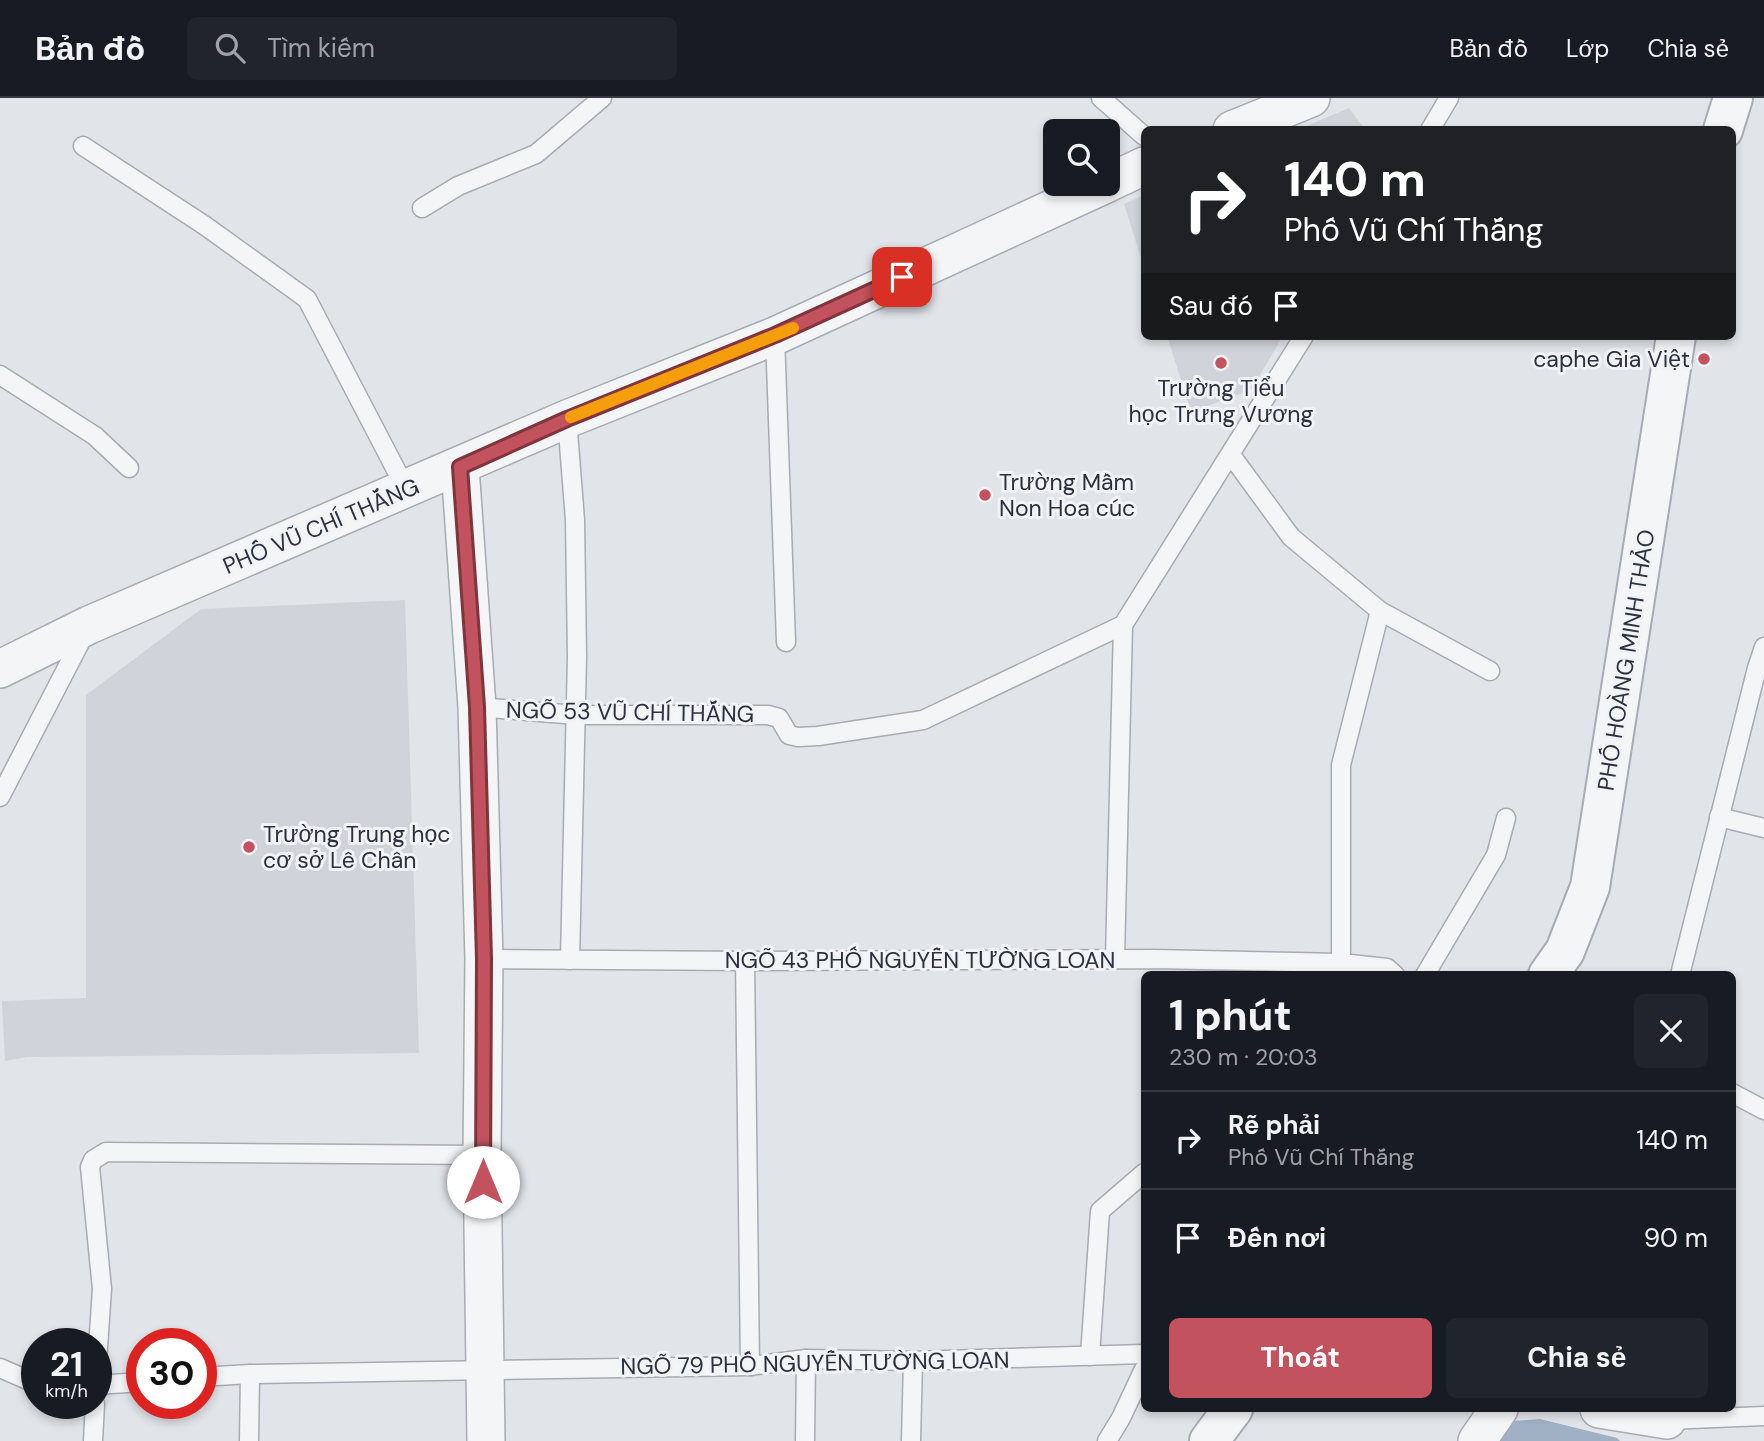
<!DOCTYPE html>
<html lang="vi">
<meta charset="utf-8">
<style>
body{margin:0;font-family:"DM Sans",sans-serif;background:#20242c;color:#f1f3f6;height:100vh;display:flex;flex-direction:column;font-size:26px;white-space:nowrap}
*{box-sizing:border-box;margin:0}
p{font-size:23px;color:#9ea1a6}
.icon{flex:none;width:38px;height:38px;fill:none;stroke:currentColor;stroke-width:2;stroke-linecap:round;stroke-linejoin:round}
.map{position:relative;flex:1;overflow:hidden}
.panel{position:absolute;left:1141px;top:873px;width:595px;height:441px;display:flex;flex-direction:column;background:#171b24;border-radius:10px;box-shadow:0 4px 10px #0003}
.panel>*{flex:none}
.banner{position:absolute;left:1141px;top:28px;width:595px;height:214px;border-radius:10px;box-shadow:0 4px 10px #0003;background:#202124;color:#fff;overflow:hidden}
.controls{position:absolute;left:1043px;top:21px;display:grid;gap:14px}
.controls a{display:grid;place-items:center;width:77px;height:77px;border-radius:10px;background:#171b24;box-shadow:0 4px 10px #0003;font-size:35px}
.speed{position:absolute;left:21px;top:1230px;display:flex;gap:14px;font-size:35px;font-weight:700;text-align:center}
.speed>*{display:grid;place-content:center;width:91px;height:91px;border-radius:50%;background:#171b24;box-shadow:0 4px 10px #0003;line-height:1}
.speed small{font-size:18px;font-weight:400}
.speed .limit{border:10px solid #d22;background:#fff;color:#111}
.pin{position:absolute;display:grid;place-items:center;width:60px;height:60px;color:#fff;margin:-30px;border-radius:14px;box-shadow:0 4px 10px #0006}
.me{position:absolute;width:77px;margin:-38px;rotate:0deg;stroke-linejoin:round;filter:drop-shadow(0 0 5px #0008)}
.turn{display:flex;align-items:center;gap:24px;height:147px;padding:0 28px;font-size:32px}
.turn .icon{width:91px;height:91px;stroke-width:2.5}
.turn b{display:block;font-size:49px;line-height:60px}
.then{display:flex;align-items:center;height:66px;padding:0 28px;background:#0003;gap:14px;font-size:26px}
.round{display:grid;place-items:center;flex:none;width:74px;height:74px;border-radius:10px;background:#20242c}
.summary{display:flex;align-items:center;justify-content:space-between;height:119px;padding:0 28px}
h1{font-size:42px;font-weight:700;line-height:52px}
.primary-button{display:flex;gap:14px;margin-top:auto;padding:14px 28px}
.primary-button a{flex:1;height:80px;border-radius:10px;background:#c2525d;color:#fff;font-size:28px;font-weight:700;line-height:80px;text-align:center}
.primary-button a+a{background:#20242c;color:#f1f3f6}
ul{padding:0;list-style:none}
li{display:flex;align-items:center;gap:21px;height:98px;padding:0 28px;border-top:2px solid #363941}
li div{flex:1}
li b{display:block;font-size:26px}
li em{font-style:normal}
header{display:flex;align-items:center;gap:42px;box-sizing:border-box;height:98px;padding:0 35px;background:#171b24;border-bottom:2px solid #363941}
header strong{font-size:33px}
nav{display:flex;gap:38px;margin-inline-start:auto;font-size:24px}
.search{width:490px;height:63px;background:#20242c;display:flex;align-items:center;gap:18px;box-sizing:border-box;padding:0 24px;border-radius:10px;color:#9ea1a6;font-size:26px}
.map>svg:first-child{display:block}
.built{fill:#d0d3da}
.water{fill:#a0b0c5}
.lines{fill:none;stroke-linecap:round;stroke-linejoin:round}
.service-casing{stroke:#a7abb3;stroke-width:21}
.minor-casing{stroke:#a7abb3;stroke-width:40}
.tertiary-casing{stroke:#a7abb3;stroke-width:42}
.service{stroke:#f4f5f7;stroke-width:18}
.minor{stroke:#f4f5f7;stroke-width:37}
.tertiary{stroke:#f4f5f7;stroke-width:38}
.route-casing{stroke:#7e353c;stroke-width:18}
.route{stroke:#c2525d;stroke-width:12}
.slow{stroke:#f59e0b;stroke-width:12}
.poi-dot{fill:#c2525d;stroke:#f1f3f6;stroke-width:2.5}
.labels{text-anchor:middle;stroke-width:6;stroke-linejoin:round;paint-order:stroke}
.poi-label{font-size:23px;fill:#2b313f;stroke:#f1f3f6;text-anchor:start}
.street-label{font-size:23px;fill:#2b313f;stroke:#f1f3f6}
</style>
<header>
<strong>Bản đồ</strong>
<div class="search"><svg class="icon" aria-label="search" viewBox="0 0 24 24"><circle cx="10" cy="10" r="6"/><path d="M15 15l6 6"/></svg>Tìm kiếm</div>
<nav><a>Bản đồ</a><a>Lớp</a><a>Chia sẻ</a></nav>
</header>
<div class="map">
<svg width="1764" height="1343" viewBox="0 0 1764 1343">
<rect width="100%" height="100%" fill="#e1e4e9"/>
<g class="built">
<polygon points="1349,10 1365,31 1299,31"/>
<polygon points="1144,97 1144,169 1124,106"/>
<polygon points="1167,238 1283,238 1251,292 1191,314"/>
<polygon points="405,502 419,955 27,959 5,963 2,903 86,900 86,597 201,511"/>
</g>
<polygon class="water" points="1540,1321 1617,1340 1620,1343 1486,1343 1501,1324"/>
<g class="lines">
<g class="service-casing">
<g id="service">
<polyline points="1101,0 1144,38"/>
<polyline points="1430,32 1449,0"/>
<polyline points="83,48 204,127 307,201 406,391"/>
<polyline points="422,110 458,88 536,56 602,0"/>
<polyline points="775,238 786,544"/>
<polyline points="0,277 95,338 129,370"/>
<polyline points="567,321 575,422 577,559 570,862"/>
<polyline points="1231,357 1291,439 1380,513 1490,573"/>
<polyline points="477,609 577,617 768,617 779,620 789,637 798,639 818,638 923,622 1123,527 1304,238"/>
<polyline points="0,699 86,533"/>
<polyline points="1719,719 1764,730"/>
<polyline points="484,861 745,863 1153,861 1341,865 1387,870 1395,877"/>
<polyline points="1115,861 1123,527"/>
<polyline points="745,863 750,1268"/>
<polyline points="1341,865 1341,667 1380,513"/>
<polyline points="1425,877 1496,757 1506,720"/>
<polyline points="1680,877 1757,570 1764,549"/>
<polyline points="1732,995 1764,1012"/>
<polyline points="1090,1258 1100,1113 1144,1075"/>
<polyline points="0,1270 37,1286"/>
<polyline points="96,1279 102,1191 90,1069 93,1062 106,1054 482,1057"/>
<polyline points="201,1279 250,1276 750,1268 806,1261 913,1263 1144,1256"/>
<polyline points="96,1287 142,1284"/>
<polyline points="1667,1322 1764,1318"/>
<polyline points="93,1343 95,1306"/>
<polyline points="249,1343 250,1276"/>
<polyline points="805,1343 806,1261"/>
<polyline points="911,1343 913,1263"/>
<polyline points="1107,1343 1121,1320 1144,1271"/>
</g>
</g>
<g class="minor-casing">
<g id="minor">
<polyline points="1232,32 1311,0"/>
<polyline points="1108,85 1144,68"/>
<polyline points="460,369 477,609 484,861 482,1057 486,1343"/>
<polyline points="0,571 89,527 567,321 775,238 1106,86"/>
<polyline points="1599,1311 1667,1322"/>
<polyline points="1477,1343 1499,1311"/>
</g>
</g>
<g class="tertiary-casing">
<g id="tertiary">
<polyline points="1723,32 1733,0"/>
<polyline points="1548,877 1565,853 1590,789 1676,238"/>
<polyline points="1209,1343 1233,1311"/>
</g>
</g>
<use href="#service" class="service"/>
<use href="#minor" class="minor"/>
<use href="#tertiary" class="tertiary"/>
</g>
<g class="lines">
<g class="route-casing">
<polyline id="route" points="483,1084 484,861 477,609 460,369 567,321 775,237 902,179"/>
</g>
<use href="#route" class="route"/>
<polyline class="slow" points="571,319 793,230"/>
</g>
<g class="poi-dot">
<circle cx="1704" cy="261" r="7"/>
<circle cx="1221" cy="265" r="7"/>
<circle cx="985" cy="397" r="7"/>
<circle cx="249" cy="749" r="7"/>
</g>
<g class="labels">
<g class="poi-label">
<text x="1690" y="269" text-anchor="end">caphe Gia Việt</text>
<text x="1221" y="298" text-anchor="middle">Trường Tiểu<tspan x="1221" dy="26">học Trưng Vương</tspan></text>
<text x="999" y="392">Trường Mầm<tspan x="999" dy="26">Non Hoa cúc</tspan></text>
<text x="263" y="744">Trường Trung học<tspan x="263" dy="26">cơ sở Lê Chân</tspan></text>
</g>
<g class="street-label">
<text transform="translate(321 428) rotate(-23)" y="8">PHỐ VŨ CHÍ THẮNG</text>
<text transform="translate(1626 562) rotate(-81)" y="8">PHỐ HOÀNG MINH THẢO</text>
<text transform="translate(630 614) rotate(1)" y="8">NGÕ 53 VŨ CHÍ THẮNG</text>
<text x="920" y="870">NGÕ 43 PHỐ NGUYỄN TƯỜNG LOAN</text>
<text transform="translate(815 1265) rotate(-1)" y="8">NGÕ 79 PHỐ NGUYỄN TƯỜNG LOAN</text>
</g>
</g>
</svg>
<div class="controls">
<a><svg class="icon" aria-label="search" viewBox="0 0 24 24"><circle cx="10" cy="10" r="6"/><path d="M15 15l6 6"/></svg></a>
</div>
<div class="speed"><div>21<small>km/h</small></div><div class="limit">30</div></div>
<div class="pin" style="left:902px;top:179px;background:#d93025"><svg class="icon" aria-label="arrive" viewBox="0 0 24 24"><path d="M6 21V4h12l-3 4 3 4H6"/></svg></div>
<svg class="me" style="left:483px;top:1084px" viewBox="-20 -20 40 40"><circle r="19" fill="#fff"/><path d="M0-13L10 11 0 6-10 11z" fill="#c2525d"/></svg>
<div class="banner">
<div class="turn"><svg class="icon" aria-label="right" viewBox="0 0 24 24"><path d="M7 20v-9h11M14 6l5 5-5 5"/></svg><div><b>140 m</b>Phố Vũ Chí Thắng</div></div>
<div class="then">Sau đó<svg class="icon" aria-label="arrive" viewBox="0 0 24 24"><path d="M6 21V4h12l-3 4 3 4H6"/></svg></div>
</div>
<section class="panel">
<div class="summary"><div><h1>1 phút</h1><p>230 m · 20:03</p></div><a class="round"><svg class="icon" aria-label="close" viewBox="0 0 24 24"><path d="M6 6l12 12M18 6L6 18"/></svg></a></div>
<ul>
<li><svg class="icon" aria-label="right" viewBox="0 0 24 24"><path d="M7 20v-9h11M14 6l5 5-5 5"/></svg><div><b>Rẽ phải</b><p>Phố Vũ Chí Thắng</p></div><em>140 m</em></li>
<li><svg class="icon" aria-label="arrive" viewBox="0 0 24 24"><path d="M6 21V4h12l-3 4 3 4H6"/></svg><div><b>Đến nơi</b></div><em>90 m</em></li>
</ul>
<div class="primary-button"><a>Thoát</a><a>Chia sẻ</a></div>
</section>
</div>
